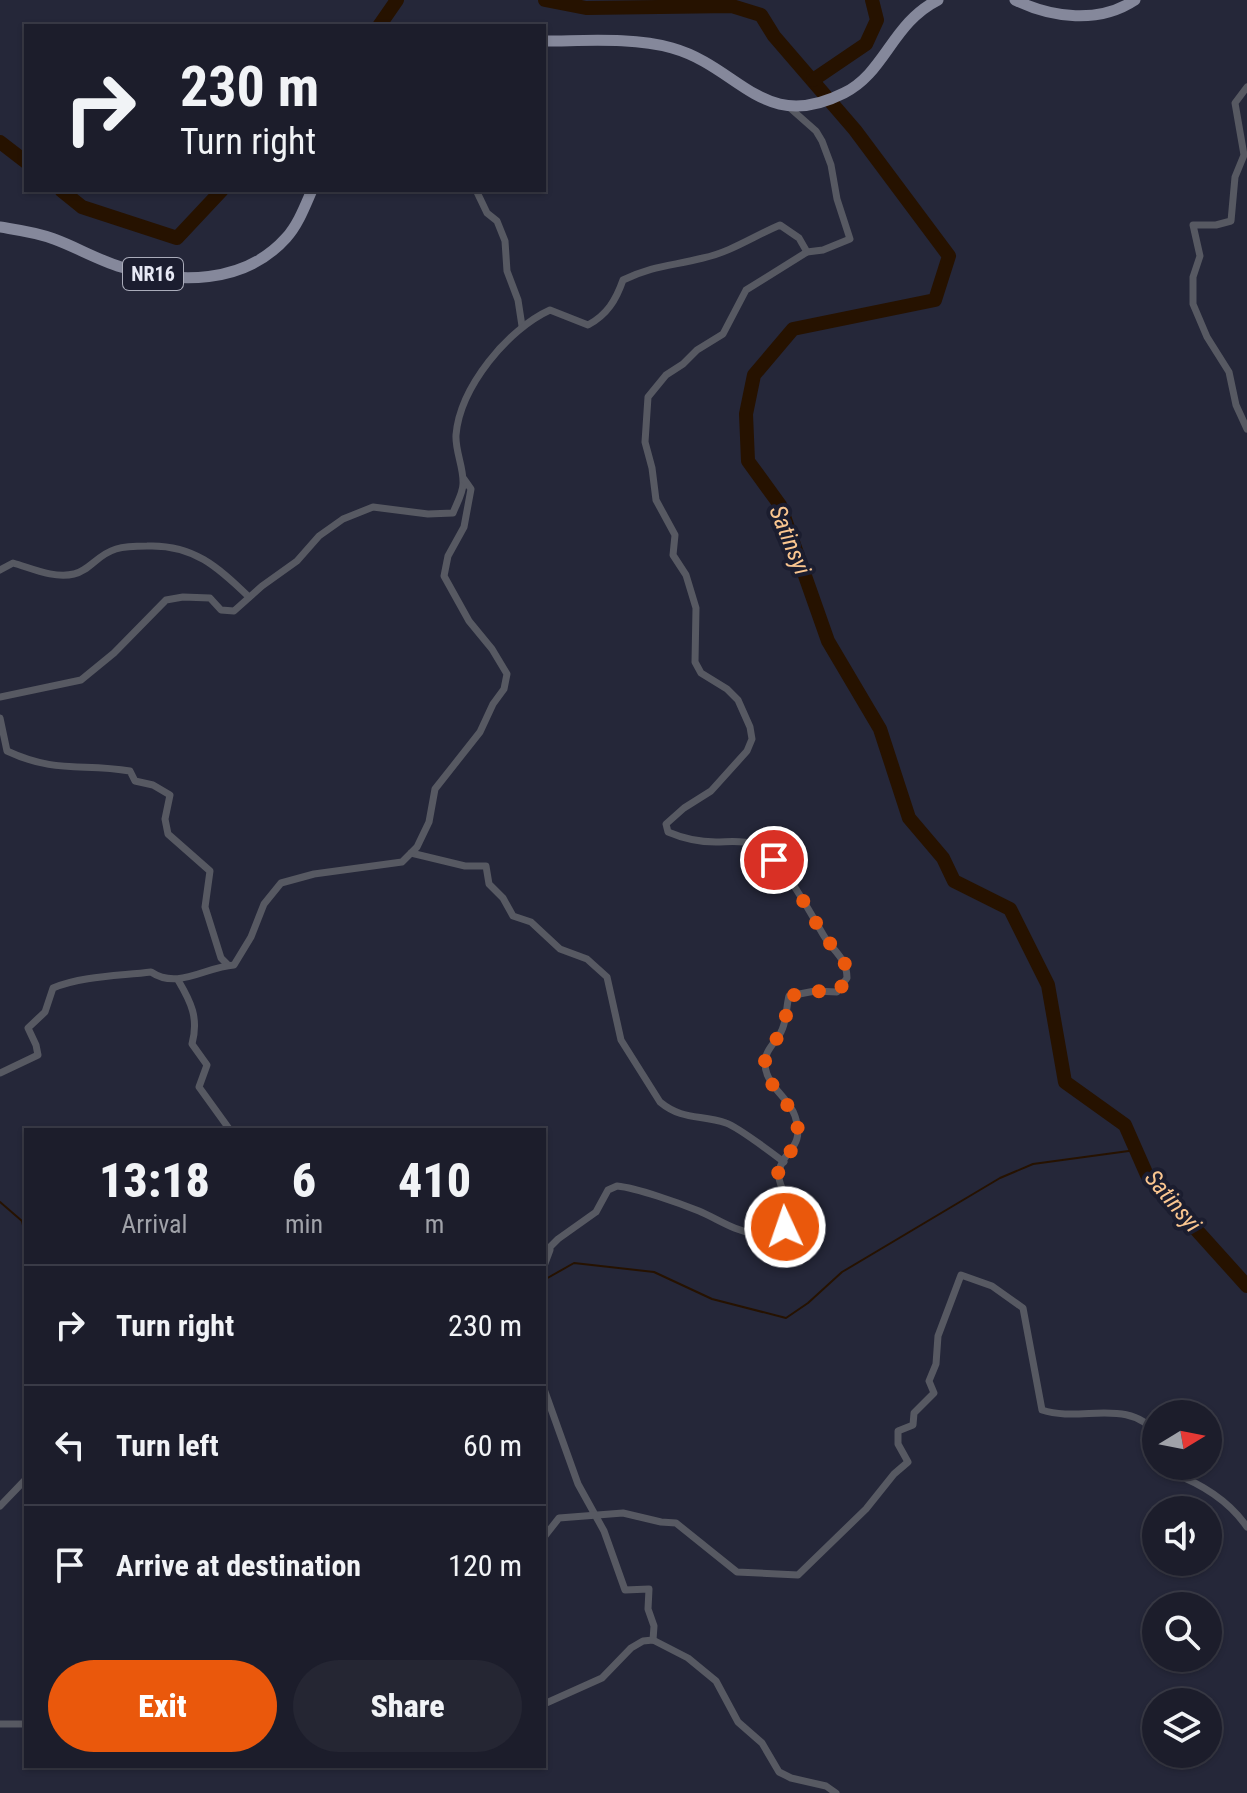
<!DOCTYPE html>
<style>
body{margin:0;font-family:"Roboto Condensed",sans-serif;background:#252633;color:#f1f3f6;height:100vh;display:flex;flex-direction:column;font-size:30px;white-space:nowrap}
*{box-sizing:border-box;margin:0}
p{font-size:26px;color:#a0a2a9}
.icon{flex:none;width:44px;height:44px;fill:none;stroke:currentColor;stroke-width:2;stroke-linecap:round;stroke-linejoin:round}
.map{position:relative;flex:1;overflow:hidden}
.sheet{position:absolute;left:24px;top:1128px;width:522px;height:640px;display:flex;flex-direction:column;background:#1c1d2b;border-radius:0px;box-shadow:0 2px 6px #0004,0 0 0 2px #3a3b47}
.sheet>*{flex:none}
.guide{position:absolute;left:24px;top:24px;width:522px;height:168px;border-radius:0px;box-shadow:0 2px 6px #0004,0 0 0 2px #3a3b47;background:#1c1d2b;color:#f1f3f6;overflow:hidden}
.needle{width:52px;rotate:80deg}
.fabs{position:absolute;left:1142px;top:1400px;display:grid;gap:16px}
.fabs a{display:grid;place-items:center;width:80px;height:80px;border-radius:50%;background:#1c1d2b;box-shadow:0 2px 6px #0004,0 0 0 2px #3a3b47;font-size:40px}
.pin{position:absolute;display:grid;place-items:center;width:68px;height:68px;color:#fff;margin:-34px;border:4px solid #fff;border-radius:50%;box-shadow:0 2px 8px #0007}
.me{position:absolute;width:88px;margin:-44px;rotate:357deg;stroke-linejoin:round;filter:drop-shadow(0 0 6px #0008)}
.turn{display:flex;align-items:center;gap:28px;height:168px;padding:0 24px;font-size:36px}
.turn .icon{width:104px;height:104px;stroke-width:2.5}
.turn b{display:block;font-size:56px;line-height:68px}
.eta{display:flex;justify-content:space-evenly;align-items:center;height:136px;text-align:center}
.eta b{font-size:48px;font-weight:800;line-height:56px}
.cta{display:flex;gap:16px;margin-top:auto;padding:16px 24px}
.cta a{flex:1;height:92px;border-radius:48px;background:#ea580c;color:#fff;font-size:32px;font-weight:800;line-height:92px;text-align:center}
.cta a+a{background:#252633;color:#f1f3f6}
ul{padding:0;list-style:none}
li{display:flex;align-items:center;gap:24px;height:120px;padding:0 24px;border-top:2px solid #3a3b47}
li div{flex:1}
li b{display:block;font-size:30px}
li em{font-style:normal}
.map>svg:first-child{display:block}
.lines{fill:none;stroke-linecap:round;stroke-linejoin:round}
.stream{stroke:#261200;stroke-width:2}
.river{stroke:#261200;stroke-width:14}
.street{stroke:#575962;stroke-width:7}
.primary{stroke:#85889b;stroke-width:11}
.route{stroke:#ea580c;stroke-width:14;stroke-dasharray:0 25.2}
.labels{text-anchor:middle;stroke-width:8;stroke-linejoin:round;paint-order:stroke}
.shield{fill:#1b1d2f;stroke:#aaacba;stroke-width:2}
.shield-label{font-size:20px;font-weight:bold;fill:#e7e9f5}
.water-label{font-size:24px;font-style:italic;fill:#fac690;stroke:#1b1d2f}
</style>
<div class="map">
<svg width="1247" height="1793" viewBox="0 0 1247 1793">
<rect width="100%" height="100%" fill="#252739"/>
<g class="lines">
<g class="stream">
<polyline points="0,1202 22,1221 26,1238"/>
<polyline points="544,1280 574,1263 654,1272 712,1299 786,1318 808,1303 842,1272 1000,1178 1033,1164 1136,1150"/>
</g>
<g class="river">
<polyline points="545,0 586,8 732,6 761,15 774,36 855,130 949,256 935,300 793,329 754,375 746,414 748,461 780,505 828,641 880,729 909,818 943,858 954,881 1010,909 1048,985 1065,1082 1125,1125 1147,1175 1247,1286"/>
<polyline points="379,26 397,0"/>
<polyline points="813,80 866,44 877,20 872,0"/>
<polyline points="0,142 26,162"/>
<polyline points="61,190 82,207 177,238 222,190"/>
</g>
<g class="street">
<polyline points="1247,87 1235,103 1244,155 1235,177 1231,221 1216,225 1193,225 1200,256 1193,277 1193,304 1207,337 1229,372 1236,405 1247,429"/>
<polyline points="476,190 487,213 497,221 505,241 507,271 518,300 522,326"/>
<path d="M 0,570 L 13,563 C 31,568 54,579 74,574 C 89,571 98,554 116,549 C 126,546 137,546 147,546 C 193,544 218,567 249,597"/>
<path d="M 0,697 L 81,680 L 114,653 L 166,600 L 183,597 L 210,598 L 221,610 L 234,611 L 262,586 L 297,561 L 319,536 L 343,519 L 373,507 L 428,514 L 453,513 C 456,505 463,493 463,484 C 464,468 455,451 456,435 C 460,387 508,329 550,310 L 588,325 C 607,315 616,300 623,280 C 654,265 672,266 703,258 C 731,252 754,236 780,225 L 799,238 L 807,252"/>
<path d="M 0,718 L 7,751 C 56,774 82,763 130,771 L 135,781 L 153,785 L 170,795 L 165,819 L 168,834 L 210,871 L 205,907 L 221,958 L 228,965"/>
<path d="M 411,853 L 465,866 L 486,866 L 489,884 L 503,898 L 513,916 L 531,922 L 560,949 L 587,959 L 607,977 L 621,1040 L 660,1102 C 683,1121 701,1114 726,1123 C 738,1127 772,1153 784,1162"/>
<path d="M 178,980 C 191,1002 199,1018 192,1044 L 207,1065 L 199,1087 L 230,1130"/>
<path d="M 0,1073 L 38,1055 L 36,1045 L 28,1028 L 45,1012 L 53,988 C 82,976 119,976 151,972 C 178,990 205,967 234,965 L 251,937 L 264,904 L 281,883 L 314,874 L 402,862 L 417,847 L 429,822 L 435,789 L 480,732 L 493,704 L 504,689 L 507,674 L 492,649 L 469,621 L 444,576 L 448,556 L 464,527 L 471,489 L 464,479"/>
<path d="M 544,1253 L 558,1239 L 596,1212 L 608,1190 L 617,1186 C 637,1188 679,1203 699,1211 C 718,1219 734,1231 756,1234 C 766,1235 776,1233 785,1227 C 806,1212 776,1192 779,1172 C 782,1150 806,1149 795,1116 C 789,1097 766,1087 765,1064 C 764,1051 776,1042 781,1032 C 787,1021 786,1007 789,996 L 815,991 L 837,992 L 847,978 C 847,958 833,951 824,936 C 809,911 780,854 753,844 C 742,840 728,842 716,842 C 700,842 682,838 668,832 L 666,824 L 684,808 L 711,791 L 747,751 L 752,739 L 750,727 L 738,700 L 727,689 L 701,673 L 695,662 L 696,608 L 686,575 L 673,555 L 675,535 L 656,500 L 652,468 L 645,442 L 648,397 L 666,375 L 683,364 L 697,350 L 723,334 L 746,290 L 807,252 L 823,250 L 850,239 L 837,199 L 831,165 L 822,141 L 816,131 L 790,108"/>
<polyline points="544,1266 550,1250"/>
<polyline points="544,1389 578,1484 604,1531 625,1590 649,1589 648,1609 654,1626 653,1640"/>
<path d="M 1170,1466 L 1172,1473 C 1202,1484 1229,1501 1247,1527"/>
<polyline points="0,1506 26,1479"/>
<path d="M 544,1537 L 559,1518 L 623,1513 L 661,1522 L 676,1523 L 737,1572 L 798,1575 L 866,1509 L 894,1474 L 908,1462 L 898,1444 L 898,1431 L 913,1425 L 914,1413 L 934,1393 L 929,1381 L 936,1364 L 938,1336 L 961,1275 L 992,1286 L 1023,1308 L 1042,1410 C 1080,1423 1130,1397 1156,1434"/>
<polyline points="544,1704 602,1678 631,1648 643,1641 653,1640 688,1658 716,1681 738,1722 762,1743 779,1772 791,1778 826,1786 836,1793"/>
<polyline points="0,1724 26,1724"/>
</g>
<g class="primary">
<path d="M 1015,0 C 1052,18 1099,24 1135,0"/>
<path d="M 544,41 C 584,41 633,37 672,48 C 740,67 763,134 844,93 C 885,73 892,23 938,0"/>
<path d="M 0,227 C 18,230 36,232 54,239 C 76,247 98,260 121,267 C 177,284 244,285 286,238 C 298,225 305,206 312,190"/>
</g>
</g>
<g class="lines">
<path class="route" d="M 774,860 L 798,892 L 825,938 L 839,953 L 846,966 L 847,980 L 837,992 L 815,991 L 789,996 C 786,1007 787,1022 781,1032 C 775,1043 764,1051 765,1065 C 768,1091 796,1104 798,1131 C 799,1150 779,1158 778,1175 C 778,1193 796,1203 791,1222 L 785,1227"/>
</g>
<g class="labels">
<rect class="shield" x="123" y="258" width="60" height="32" rx="6"/>
<g class="shield-label">
<text x="153" y="281">NR16</text>
</g>
<g class="water-label">
<text transform="translate(790 540) rotate(68)" y="8">Satinsyi</text>
<text transform="translate(1173 1201) rotate(50)" y="8">Satinsyi</text>
</g>
</g>
</svg>
<div class="fabs">
<a><svg class="needle" viewBox="-14 -14 28 28"><path d="M0-13l5 13h-10z" fill="#e53935"/><path d="M0 13l5-13h-10z" fill="#a0a2a9"/></svg></a>
<a><svg class="icon" aria-label="sound" viewBox="0 0 24 24"><path d="M4 9h4l5-4v14l-5-4H4zM17 9q2 3 0 6"/></svg></a>
<a><svg class="icon" aria-label="search" viewBox="0 0 24 24"><circle cx="10" cy="10" r="6"/><path d="M15 15l6 6"/></svg></a>
<a><svg class="icon" aria-label="layers" viewBox="0 0 24 24"><path d="M12 4l9 5-9 5-9-5zM3 14l9 5 9-5"/></svg></a>
</div>
<div class="pin" style="left:774px;top:860px;background:#d93025"><svg class="icon" aria-label="arrive" viewBox="0 0 24 24"><path d="M6 21V4h12l-3 4 3 4H6"/></svg></div>
<svg class="me" style="left:785px;top:1227px" viewBox="-20 -20 40 40"><circle r="17" fill="#ea580c" stroke="#fff" stroke-width="3"/><path d="M0-11L8 9 0 5-8 9z" fill="#fff"/></svg>
<div class="guide">
<div class="turn"><svg class="icon" aria-label="right" viewBox="0 0 24 24"><path d="M7 20v-9h11M14 6l5 5-5 5"/></svg><div><b>230 m</b>Turn right</div></div>
</div>
<section class="sheet">
<div class="eta">
<div><b>13:18</b><p>Arrival</p></div>
<div><b>6</b><p>min</p></div>
<div><b>410</b><p>m</p></div>
</div>
<ul>
<li><svg class="icon" aria-label="right" viewBox="0 0 24 24"><path d="M7 20v-9h11M14 6l5 5-5 5"/></svg><div><b>Turn right</b></div><em>230 m</em></li>
<li><svg class="icon" aria-label="left" viewBox="0 0 24 24"><path d="M17 20v-9H6M10 6l-5 5 5 5"/></svg><div><b>Turn left</b></div><em>60 m</em></li>
<li><svg class="icon" aria-label="arrive" viewBox="0 0 24 24"><path d="M6 21V4h12l-3 4 3 4H6"/></svg><div><b>Arrive at destination</b></div><em>120 m</em></li>
</ul>
<div class="cta"><a>Exit</a><a>Share</a></div>
</section>
</div>
